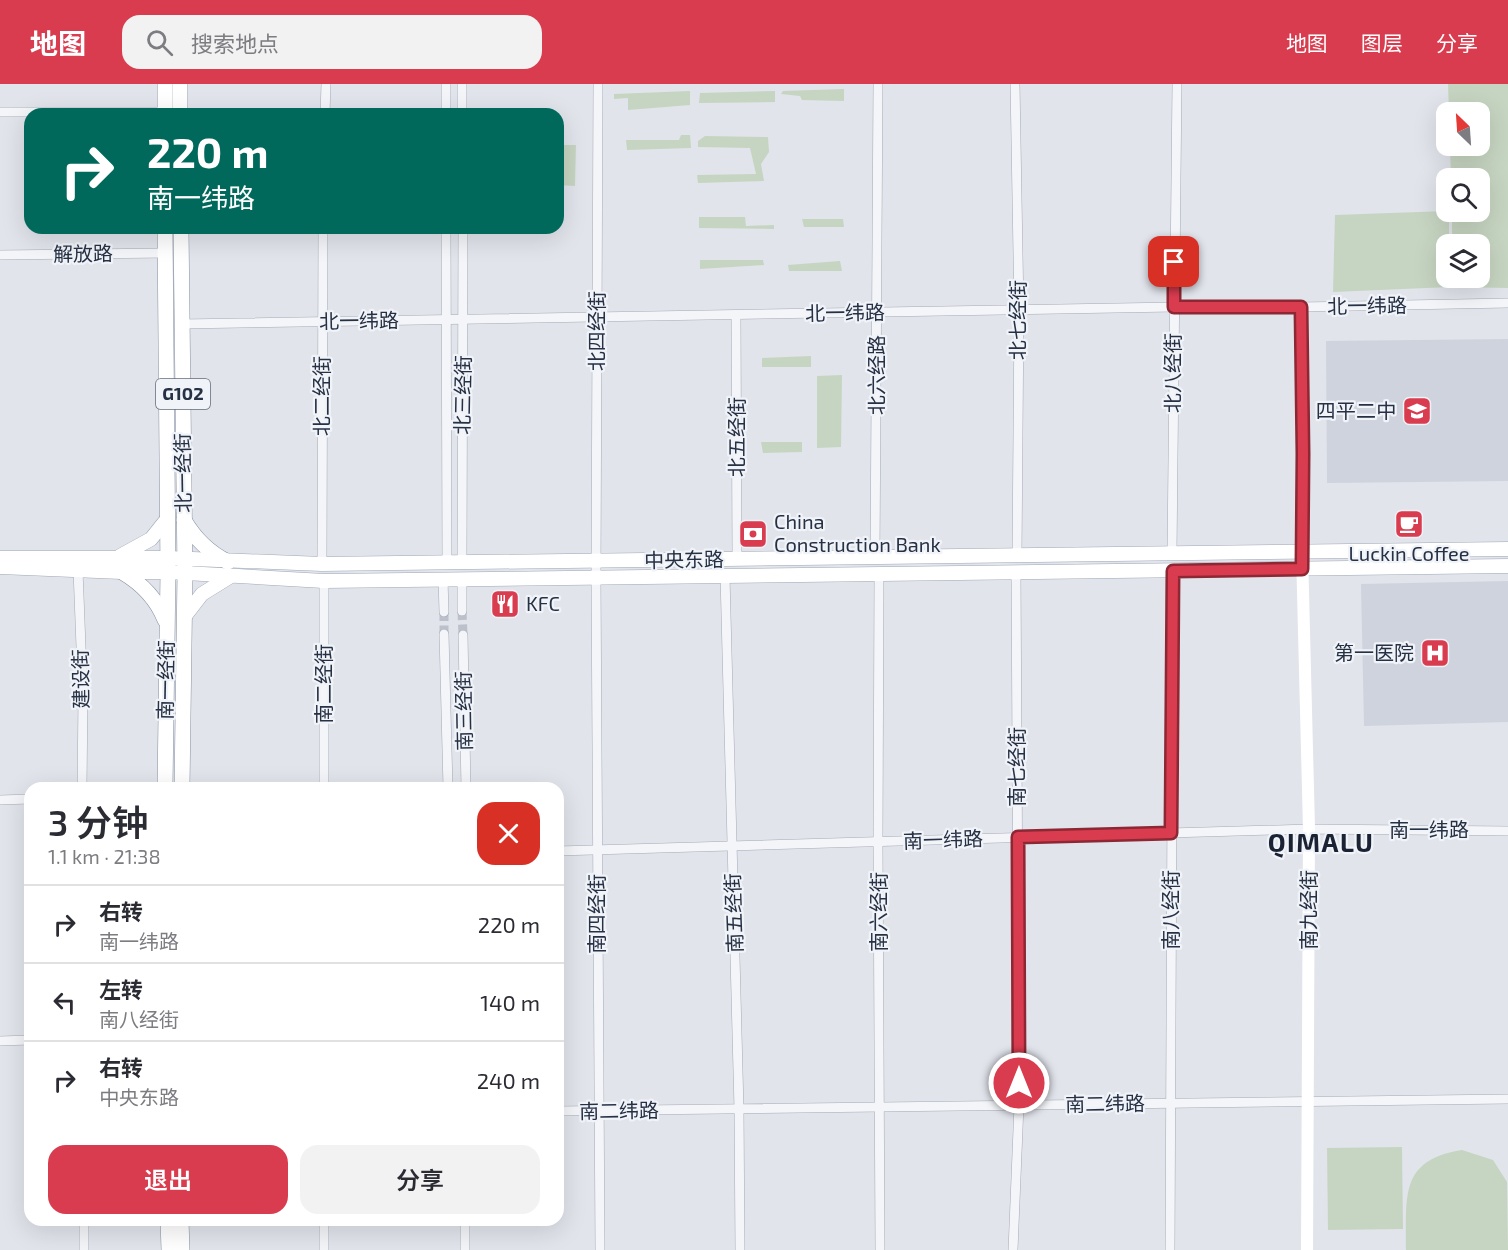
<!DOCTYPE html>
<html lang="zh">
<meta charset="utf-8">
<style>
body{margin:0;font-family:"Exo 2","Noto Sans SC",sans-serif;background:#f2f2f3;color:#2b2b33;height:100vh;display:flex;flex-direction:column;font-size:22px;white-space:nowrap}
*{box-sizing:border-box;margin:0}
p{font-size:20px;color:#7c7c81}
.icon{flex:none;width:33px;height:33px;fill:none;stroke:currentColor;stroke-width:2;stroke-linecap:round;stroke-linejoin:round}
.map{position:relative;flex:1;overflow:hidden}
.details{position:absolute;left:24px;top:698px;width:540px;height:444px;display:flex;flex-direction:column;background:#fff;border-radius:18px;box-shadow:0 6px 24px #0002}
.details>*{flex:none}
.hud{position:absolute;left:24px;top:24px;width:540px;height:126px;border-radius:18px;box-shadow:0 6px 24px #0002;background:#00695c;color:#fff;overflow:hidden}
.needle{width:39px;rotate:335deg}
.fabs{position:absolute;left:1436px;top:18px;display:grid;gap:12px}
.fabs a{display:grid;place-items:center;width:54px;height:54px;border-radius:12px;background:#fff;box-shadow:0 6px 24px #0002;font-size:30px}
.pin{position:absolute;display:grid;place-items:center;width:51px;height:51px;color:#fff;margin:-26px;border-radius:12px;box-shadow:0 3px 9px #0006}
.me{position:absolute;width:66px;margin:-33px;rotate:0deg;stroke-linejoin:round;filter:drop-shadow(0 0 4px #0008)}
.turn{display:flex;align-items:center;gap:21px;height:126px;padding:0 24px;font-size:27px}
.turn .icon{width:78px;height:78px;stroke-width:2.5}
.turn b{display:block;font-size:42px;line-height:51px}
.round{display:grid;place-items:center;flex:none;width:63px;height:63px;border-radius:18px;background:#f2f2f3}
.headline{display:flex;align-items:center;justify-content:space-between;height:102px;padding:0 24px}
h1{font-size:36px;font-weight:600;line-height:45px}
.cta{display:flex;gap:12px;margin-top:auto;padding:12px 24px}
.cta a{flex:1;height:69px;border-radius:18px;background:#d93c4f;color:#fff;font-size:24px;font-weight:600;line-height:69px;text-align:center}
.cta a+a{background:#f2f2f3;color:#2b2b33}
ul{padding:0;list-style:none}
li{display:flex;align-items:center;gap:18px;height:78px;padding:0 24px;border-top:2px solid #e1e1e2}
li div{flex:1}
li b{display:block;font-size:22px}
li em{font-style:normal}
header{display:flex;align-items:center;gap:36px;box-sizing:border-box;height:84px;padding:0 30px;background:#d93c4f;color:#fff}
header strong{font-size:28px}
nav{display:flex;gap:33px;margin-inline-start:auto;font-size:21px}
.search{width:420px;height:54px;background:#f2f2f3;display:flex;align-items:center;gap:15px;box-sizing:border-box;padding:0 21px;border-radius:18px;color:#7c7c81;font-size:22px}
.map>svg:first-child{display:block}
.built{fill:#ced3dd}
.green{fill:#c6d5c1}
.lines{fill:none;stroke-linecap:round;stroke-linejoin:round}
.minor-tunnel{stroke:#bcc0ca;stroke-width:9;stroke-dasharray:9 4.5;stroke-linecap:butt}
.minor-casing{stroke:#a5abb6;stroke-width:10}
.tertiary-casing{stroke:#a5abb6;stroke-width:12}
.primary-casing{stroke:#9fa8b7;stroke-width:15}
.trunk-casing{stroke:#8791a2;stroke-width:16}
.minor{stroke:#f4f5f8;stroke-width:9}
.tertiary{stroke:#f4f5f8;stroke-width:10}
.secondary{stroke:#fff;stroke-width:12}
.primary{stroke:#fff;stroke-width:14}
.trunk{stroke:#fff;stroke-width:15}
.route-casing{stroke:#8d2733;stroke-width:15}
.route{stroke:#d93c4f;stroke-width:10}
.labels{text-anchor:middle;stroke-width:4.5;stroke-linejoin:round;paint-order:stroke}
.shield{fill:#f0f3f8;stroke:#636b7a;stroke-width:1.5}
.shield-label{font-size:18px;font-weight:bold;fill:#273144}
.street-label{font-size:20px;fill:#273144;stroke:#f0f3f8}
.poi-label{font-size:20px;fill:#273144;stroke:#f0f3f8;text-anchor:end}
.district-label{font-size:26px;font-weight:bold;letter-spacing:1.5px;fill:#1a2234;stroke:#f0f3f8}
</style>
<header>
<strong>地图</strong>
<div class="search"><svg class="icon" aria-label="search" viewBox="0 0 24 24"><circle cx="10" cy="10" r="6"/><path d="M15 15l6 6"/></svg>搜索地点</div>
<nav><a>地图</a><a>图层</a><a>分享</a></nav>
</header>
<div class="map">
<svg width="1508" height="1166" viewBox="0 0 1508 1166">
<rect width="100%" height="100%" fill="#e1e4eb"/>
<g class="built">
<polygon points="1508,255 1508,397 1327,399 1326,257"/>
<polygon points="1508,497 1508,638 1364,642 1361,500"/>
</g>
<g class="green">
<polygon points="1448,0 1508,0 1508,204 1454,203 1453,194 1479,194 1479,160 1452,160 1452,128 1479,128 1479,94 1451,94 1450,62 1479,62 1479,28 1449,28"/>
<polygon points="844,5 844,17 802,16 800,12 781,10 783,7"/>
<polygon points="690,7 690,21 628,26 628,14 614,15 614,10"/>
<polygon points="775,7 775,18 699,19 700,9"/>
<polygon points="681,51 690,51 691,64 627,66 626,56 679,56"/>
<polygon points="705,52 768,53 769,68 761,80 764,97 698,99 697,91 756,90 750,64 698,63 698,57"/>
<polygon points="558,61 576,61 575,102 558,101"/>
<polygon points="1446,127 1449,128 1449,160 1446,160 1446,194 1450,194 1450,203 1333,208 1335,131"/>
<polygon points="699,133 745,133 746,142 774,141 774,145 699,144"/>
<polygon points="802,135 843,135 844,143 804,143"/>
<polygon points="700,176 763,176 764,181 700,185"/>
<polygon points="840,177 842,187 789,187 788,181"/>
<polygon points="811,272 811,283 762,283 762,274"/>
<polygon points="842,291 841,363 817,364 817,292"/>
<polygon points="761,358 802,358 802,368 763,369"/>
<polygon points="1402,1063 1403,1145 1328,1146 1327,1064"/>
<path d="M 1462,1066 L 1493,1076 L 1507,1098 L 1508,1166 L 1406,1166 C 1407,1114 1398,1076 1462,1066 Z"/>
</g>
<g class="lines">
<g class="minor-tunnel">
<polyline points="462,527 463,551"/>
<polyline points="444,528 444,550"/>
</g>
<g class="minor-casing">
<g id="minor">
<polyline points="446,0 446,30"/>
<polyline points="462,0 462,30"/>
<polyline points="598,0 596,494 600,1166"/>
<polyline points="1015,0 1019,226 1017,472"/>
<polyline points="0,28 169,28"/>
<polyline points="325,30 326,0"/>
<polyline points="446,144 447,479"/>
<polyline points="0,171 166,169"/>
<polyline points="736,231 737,475"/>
<polyline points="182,240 1174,223 1301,223 1508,219"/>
<polyline points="1172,470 1177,0"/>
<polyline points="875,474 878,0"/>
<polyline points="462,479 463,144"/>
<polyline points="322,480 323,144"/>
<polyline points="78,486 83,614 82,704"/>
<polyline points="879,490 878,757 880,1166"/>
<polyline points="725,492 739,1025 740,1166"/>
<polyline points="443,495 444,528"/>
<polyline points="462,496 462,527"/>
<polyline points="444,550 448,704"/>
<polyline points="463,551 466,704"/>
<polyline points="324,704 324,497"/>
<polyline points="0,716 30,715"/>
<polyline points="558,767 1309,745 1508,747"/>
<polyline points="0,957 30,956"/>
<polyline points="558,1027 1508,1015"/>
<polyline points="84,1136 84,1166"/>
<polyline points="324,1136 324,1166"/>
<polyline points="465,1166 465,1136"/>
<polyline points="1013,1166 1019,1021 1016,489"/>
<polyline points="1170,1166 1173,487"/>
</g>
</g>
<g class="tertiary-casing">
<polyline id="tertiary" points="1301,223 1303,370 1302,468"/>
</g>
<g class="primary-casing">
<g id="primary">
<polyline points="120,472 151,455 167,435"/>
<polyline points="0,474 167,474 322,480 1508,465"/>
<polyline points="0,483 122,488 168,488 324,497 1508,482"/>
<polyline points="185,532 202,510 231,492"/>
</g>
</g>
<g class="trunk-casing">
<g id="trunk">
<polyline points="165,0 165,30"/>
<polyline points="180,0 180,30"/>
<polyline points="181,144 185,489 182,704"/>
<path d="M 184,436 C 195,455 208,468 228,478"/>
<path d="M 122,488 C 141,499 157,516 165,536"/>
<polyline points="165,704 168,488 165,144"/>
<polyline points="168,1136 169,1166"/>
<polyline points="181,1136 182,1166"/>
</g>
</g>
<use href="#minor" class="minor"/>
<use href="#tertiary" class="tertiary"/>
<polyline class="secondary" points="1302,468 1309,745 1307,1166"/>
<use href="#primary" class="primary"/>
<use href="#trunk" class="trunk"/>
</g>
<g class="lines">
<g class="route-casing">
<polyline id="route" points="1019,999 1018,753 1171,749 1173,487 1302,485 1303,370 1301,223 1174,223 1174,178"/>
</g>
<use href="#route" class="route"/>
</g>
<defs>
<g id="school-square" transform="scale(1.5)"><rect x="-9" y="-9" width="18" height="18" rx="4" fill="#d93c4f" stroke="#f0f3f8"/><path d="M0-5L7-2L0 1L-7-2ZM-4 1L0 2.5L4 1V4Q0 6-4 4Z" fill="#fff"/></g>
<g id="cafe-square" transform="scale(1.5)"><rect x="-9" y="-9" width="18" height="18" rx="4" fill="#d93c4f" stroke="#f0f3f8"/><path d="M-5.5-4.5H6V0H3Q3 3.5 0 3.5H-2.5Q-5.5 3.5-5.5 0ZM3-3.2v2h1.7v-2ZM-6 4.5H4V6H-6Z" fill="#fff"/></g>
<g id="bank-square" transform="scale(1.5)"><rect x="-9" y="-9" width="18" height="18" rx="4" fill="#d93c4f" stroke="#f0f3f8"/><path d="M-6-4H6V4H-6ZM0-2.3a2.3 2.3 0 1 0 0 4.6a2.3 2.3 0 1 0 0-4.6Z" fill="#fff"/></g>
<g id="restaurant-square" transform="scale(1.5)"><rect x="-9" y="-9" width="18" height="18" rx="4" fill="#d93c4f" stroke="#f0f3f8"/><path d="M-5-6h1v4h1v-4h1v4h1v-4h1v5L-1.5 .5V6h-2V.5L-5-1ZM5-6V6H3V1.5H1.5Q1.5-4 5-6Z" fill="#fff"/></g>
<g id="hospital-square" transform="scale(1.5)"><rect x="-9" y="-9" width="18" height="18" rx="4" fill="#d93c4f" stroke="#f0f3f8"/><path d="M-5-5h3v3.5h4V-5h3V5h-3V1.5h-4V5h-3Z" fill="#fff"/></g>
</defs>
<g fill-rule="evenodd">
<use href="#school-square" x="1417" y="327"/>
<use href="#cafe-square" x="1409" y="440"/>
<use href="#bank-square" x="753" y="450"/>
<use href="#restaurant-square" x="505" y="520"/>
<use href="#hospital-square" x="1435" y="569"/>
</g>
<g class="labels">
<rect class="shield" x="156" y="295" width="54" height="30" rx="4.5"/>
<g class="shield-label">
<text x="183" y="316">G102</text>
</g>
<g class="street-label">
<text transform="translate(83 170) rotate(-1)" y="7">解放路</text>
<text transform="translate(1367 222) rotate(-1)" y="7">北一纬路</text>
<text transform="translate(845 229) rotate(-1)" y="7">北一纬路</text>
<text transform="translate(1018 236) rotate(-90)" y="7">北七经街</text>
<text transform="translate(359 237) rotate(-1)" y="7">北一纬路</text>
<text transform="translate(597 247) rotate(-90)" y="7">北四经街</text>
<text transform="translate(1173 289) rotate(-90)" y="7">北八经街</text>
<text transform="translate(877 291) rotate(-90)" y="7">北六经路</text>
<text transform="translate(463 311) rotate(-89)" y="7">北三经街</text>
<text transform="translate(322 312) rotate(-90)" y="7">北二经街</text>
<text transform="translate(737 353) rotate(-90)" y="7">北五经街</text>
<text transform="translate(183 389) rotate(-91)" y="7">北一经街</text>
<text transform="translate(684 476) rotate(-1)" y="7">中央东路</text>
<text transform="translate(81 595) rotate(-91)" y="7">建设街</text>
<text transform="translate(166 596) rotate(-89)" y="7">南一经街</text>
<text transform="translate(324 600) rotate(-90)" y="7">南二经街</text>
<text transform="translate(464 627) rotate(-91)" y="7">南三经街</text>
<text transform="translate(1017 683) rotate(-90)" y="7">南七经街</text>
<text x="1429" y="753">南一纬路</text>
<text transform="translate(943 756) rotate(-2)" y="7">南一纬路</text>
<text transform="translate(1171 826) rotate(-90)" y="7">南八经街</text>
<text transform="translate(1309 826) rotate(-90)" y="7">南九经街</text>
<text transform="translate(879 828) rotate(-90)" y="7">南六经街</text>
<text transform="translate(734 829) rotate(-92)" y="7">南五经街</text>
<text transform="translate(597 830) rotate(-90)" y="7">南四经街</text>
<text transform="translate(1105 1020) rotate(-1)" y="7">南二纬路</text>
<text transform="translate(619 1027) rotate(-1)" y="7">南二纬路</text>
</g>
<g class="poi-label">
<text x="1396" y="334">四平二中</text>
<text x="774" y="445" text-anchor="start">China<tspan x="774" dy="23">Construction Bank</tspan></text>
<text x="1409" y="477" text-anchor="middle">Luckin Coffee</text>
<text x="526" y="527" text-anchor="start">KFC</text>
<text x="1414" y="576">第一医院</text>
</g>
<g class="district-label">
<text x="1321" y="768">QIMALU</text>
</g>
</g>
</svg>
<div class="fabs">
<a><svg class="needle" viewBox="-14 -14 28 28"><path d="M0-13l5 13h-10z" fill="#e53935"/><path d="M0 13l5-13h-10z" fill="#7c7c81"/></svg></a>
<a><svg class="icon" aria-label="search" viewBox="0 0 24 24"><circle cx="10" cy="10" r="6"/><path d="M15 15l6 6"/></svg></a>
<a><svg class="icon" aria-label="layers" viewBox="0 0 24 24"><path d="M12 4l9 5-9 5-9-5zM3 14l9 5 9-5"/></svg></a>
</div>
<div class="pin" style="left:1174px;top:178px;background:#d93025"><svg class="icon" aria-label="arrive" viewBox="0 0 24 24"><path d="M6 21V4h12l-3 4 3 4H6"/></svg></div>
<svg class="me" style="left:1019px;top:999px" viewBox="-20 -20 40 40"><circle r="17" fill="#d93c4f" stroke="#fff" stroke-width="3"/><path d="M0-11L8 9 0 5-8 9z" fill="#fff"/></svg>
<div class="hud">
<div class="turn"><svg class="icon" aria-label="right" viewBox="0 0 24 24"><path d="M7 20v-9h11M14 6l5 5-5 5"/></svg><div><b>220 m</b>南一纬路</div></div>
</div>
<section class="details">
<div class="headline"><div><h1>3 分钟</h1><p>1.1 km · 21:38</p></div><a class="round" style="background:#d93025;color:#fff"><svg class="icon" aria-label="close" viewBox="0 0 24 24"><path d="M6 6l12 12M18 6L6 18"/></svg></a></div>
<ul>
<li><svg class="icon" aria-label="right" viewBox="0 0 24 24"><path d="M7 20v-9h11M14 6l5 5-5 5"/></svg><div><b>右转</b><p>南一纬路</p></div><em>220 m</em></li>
<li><svg class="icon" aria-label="left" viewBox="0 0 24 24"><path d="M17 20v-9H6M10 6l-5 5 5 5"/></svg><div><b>左转</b><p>南八经街</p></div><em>140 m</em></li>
<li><svg class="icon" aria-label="right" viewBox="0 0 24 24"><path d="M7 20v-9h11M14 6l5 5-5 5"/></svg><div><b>右转</b><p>中央东路</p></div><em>240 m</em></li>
</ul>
<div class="cta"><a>退出</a><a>分享</a></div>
</section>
</div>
